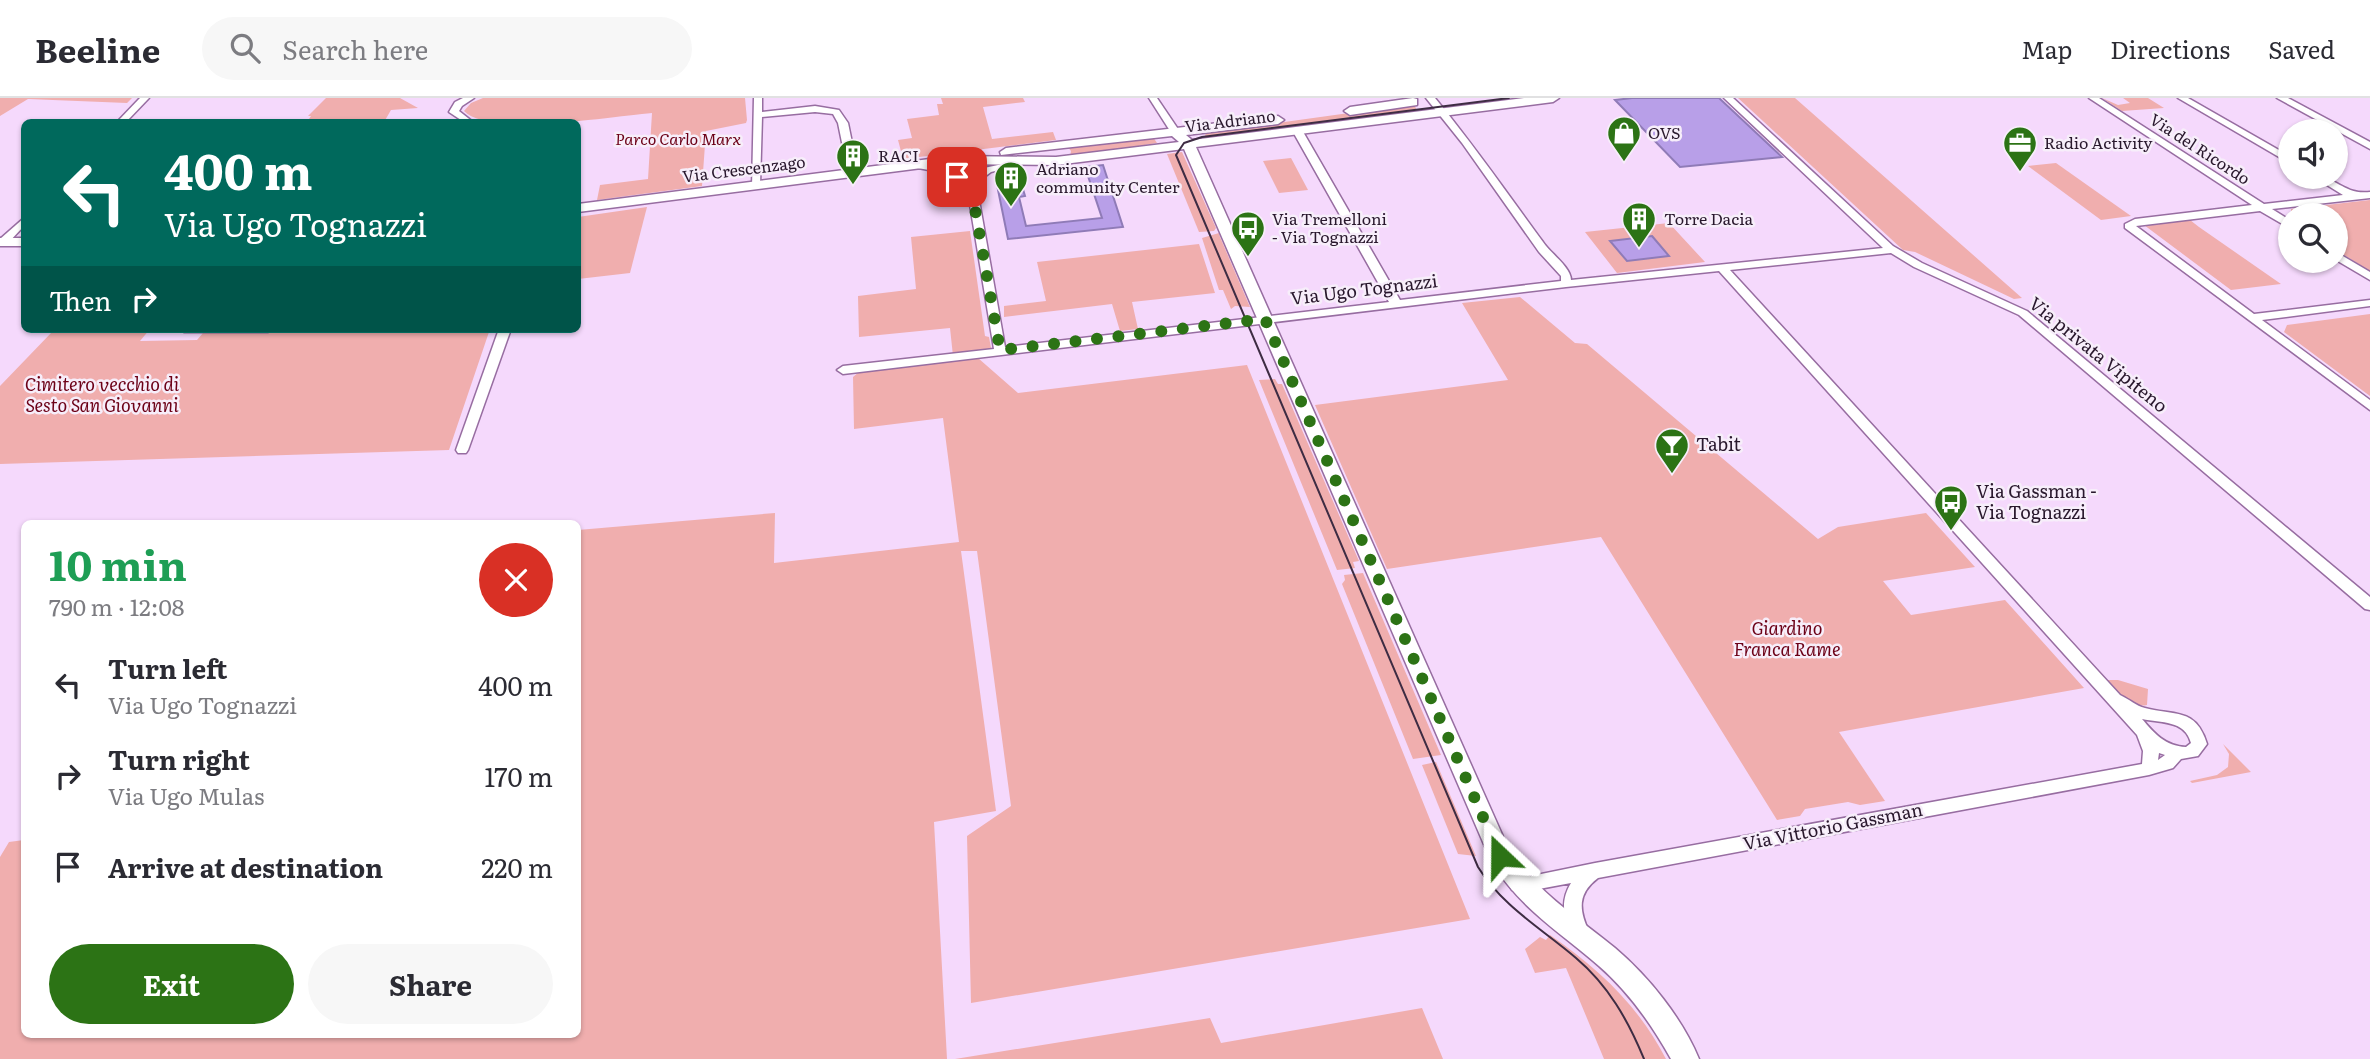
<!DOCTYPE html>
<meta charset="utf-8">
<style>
body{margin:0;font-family:Literata,serif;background:#f7f7f7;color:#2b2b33;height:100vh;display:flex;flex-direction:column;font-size:26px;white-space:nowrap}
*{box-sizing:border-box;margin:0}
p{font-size:23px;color:#7c7c81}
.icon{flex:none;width:38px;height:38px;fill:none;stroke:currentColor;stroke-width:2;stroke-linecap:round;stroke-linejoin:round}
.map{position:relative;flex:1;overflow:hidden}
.sheet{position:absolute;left:21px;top:422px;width:560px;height:518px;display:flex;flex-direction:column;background:#fff;border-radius:10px;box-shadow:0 2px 5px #0004}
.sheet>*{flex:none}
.guide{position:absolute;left:21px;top:21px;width:560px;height:214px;border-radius:10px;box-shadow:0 2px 5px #0004;background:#00695c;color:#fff;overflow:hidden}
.fabs{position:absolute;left:2278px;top:21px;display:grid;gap:14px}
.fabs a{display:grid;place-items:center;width:70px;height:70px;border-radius:50%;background:#fff;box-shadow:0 2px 5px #0004;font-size:35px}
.pin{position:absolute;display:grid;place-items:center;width:60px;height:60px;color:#fff;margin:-30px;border-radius:14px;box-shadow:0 4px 10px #0006}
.me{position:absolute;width:77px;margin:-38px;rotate:337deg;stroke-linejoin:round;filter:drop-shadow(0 0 5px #0008)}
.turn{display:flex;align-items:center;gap:24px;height:147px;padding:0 28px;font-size:32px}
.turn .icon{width:91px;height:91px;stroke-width:2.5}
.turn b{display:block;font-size:49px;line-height:60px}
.then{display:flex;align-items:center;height:66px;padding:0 28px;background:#0003;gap:14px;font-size:26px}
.round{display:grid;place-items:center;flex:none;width:74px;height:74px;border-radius:37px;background:#f7f7f7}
.overview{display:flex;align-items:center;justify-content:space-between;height:119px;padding:0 28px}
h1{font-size:42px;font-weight:700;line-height:52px;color:#1e9e55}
.action{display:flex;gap:14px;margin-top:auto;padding:14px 28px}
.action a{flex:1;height:80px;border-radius:42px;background:#2c7315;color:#fff;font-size:28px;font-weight:700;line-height:80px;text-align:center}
.action a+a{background:#f7f7f7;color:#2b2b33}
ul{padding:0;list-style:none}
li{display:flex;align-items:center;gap:21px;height:91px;padding:0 28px}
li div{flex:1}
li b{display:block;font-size:26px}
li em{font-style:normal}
header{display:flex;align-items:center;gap:42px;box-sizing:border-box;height:98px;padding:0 35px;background:#fff;border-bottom:2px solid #e1e1e2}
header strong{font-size:33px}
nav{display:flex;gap:38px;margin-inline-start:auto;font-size:24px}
.search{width:490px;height:63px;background:#f7f7f7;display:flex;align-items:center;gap:18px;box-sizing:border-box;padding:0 24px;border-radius:38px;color:#7c7c81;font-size:26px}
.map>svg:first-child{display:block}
.green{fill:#f0aeae;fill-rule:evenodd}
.building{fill:#b89fe8;stroke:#8f7bb7;stroke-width:2}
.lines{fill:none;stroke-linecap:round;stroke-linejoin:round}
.street-casing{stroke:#976da1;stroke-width:3}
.secondary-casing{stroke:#976da1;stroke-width:3}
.street{fill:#fff;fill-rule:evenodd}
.secondary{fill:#fff;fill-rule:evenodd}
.tram{stroke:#3e2c43;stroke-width:2}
.route{stroke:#2c7315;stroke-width:12;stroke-dasharray:0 21.6}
.labels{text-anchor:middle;stroke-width:5;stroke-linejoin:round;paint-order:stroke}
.far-street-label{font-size:16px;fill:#29182d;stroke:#f7eefa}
.far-poi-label{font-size:16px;fill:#29182d;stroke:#f7eefa;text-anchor:start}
.far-park-label{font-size:16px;font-style:italic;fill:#6c0017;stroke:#f7eefa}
.street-label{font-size:18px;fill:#29182d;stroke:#f7eefa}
.park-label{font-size:18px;font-style:italic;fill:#6c0017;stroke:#f7eefa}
.poi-label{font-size:18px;fill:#29182d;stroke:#f7eefa;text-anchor:start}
</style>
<header>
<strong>Beeline</strong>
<div class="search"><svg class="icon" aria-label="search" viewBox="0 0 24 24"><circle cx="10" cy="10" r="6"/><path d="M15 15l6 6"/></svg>Search here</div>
<nav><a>Map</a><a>Directions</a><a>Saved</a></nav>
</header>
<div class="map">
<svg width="2370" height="961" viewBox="0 0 2370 961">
<rect width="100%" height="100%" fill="#f5d9fc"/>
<g class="green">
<polygon points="0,0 132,0 127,5 28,1 0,18"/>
<polygon points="326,0 400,0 418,10 391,12 384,24 307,24 311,18 308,18"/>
<path d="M 483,0 L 745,0 L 747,22 L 746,25 L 706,33 L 702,88 L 597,102 L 600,87 L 648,81 L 652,15 C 616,18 488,39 464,13 L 471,5 Z"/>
<polygon points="941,0 1023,0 1025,4 983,9 992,41 1053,34 1056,42 903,61 898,42 912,40 907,21 939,17 937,6 943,6"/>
<polygon points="1738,0 1795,0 2022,200 2014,201 1915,154 1903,152"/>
<polygon points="2102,0 2118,7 2130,5 2123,0 2148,0 2164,10 2122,13"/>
<polygon points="1414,6 1417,13 1256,35 1205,38 1206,35"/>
<polygon points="1153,39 1157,45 1070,59 1071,53 1067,48"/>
<polygon points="1182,54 1216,130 1214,133 1199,134 1167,56"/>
<polygon points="1291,60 1308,92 1279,95 1263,63"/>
<polygon points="2056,65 2131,118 2101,122 2028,68"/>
<polygon points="2370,102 2370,173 2336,152 2336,117 2291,117 2291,111"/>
<polygon points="647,109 630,175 578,181 578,119"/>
<polygon points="2190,122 2199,129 2281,186 2231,192 2144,127"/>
<path d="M 1669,125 L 1705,164 L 1617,175 L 1585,134 ZM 1611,143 L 1668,158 L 1627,163 Z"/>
<polygon points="970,133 985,238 989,239 991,250 988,254 953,258 950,230 859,239 858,198 916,191 911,139"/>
<polygon points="1219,135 1220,139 1250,209 1235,208 1231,211 1223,192 1219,192 1202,140"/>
<polygon points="1199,146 1215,195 1132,204 1138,231 1120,233 1112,206 1004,219 1004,208 1046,203 1037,164"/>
<polygon points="1520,199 1575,245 1587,246 1818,441 1838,429 1926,415 1975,469 1883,483 1911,517 2005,502 2084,590 1839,634 1885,703 1860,707 1848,704 1805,711 1800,718 1777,722 1601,439 1387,471 1315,307 1508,282 1462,205"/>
<polygon points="2370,216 2370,298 2284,234 2287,227"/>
<polygon points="150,231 140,243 197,242 203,235 490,231 449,352 0,366 0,288 52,234"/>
<polygon points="978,260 1018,295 1247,267 1470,821 971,905 967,738 1011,708 977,453 961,453 996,713 934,724 947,961 0,961 0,759 9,744 24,742 24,936 578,936 578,432 775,415 774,465 959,444 943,320 854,331 853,279 859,274"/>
<polygon points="1275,281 1278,286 1282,286 1359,463 1353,464 1355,470 1337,472 1259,282"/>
<polygon points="1363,475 1441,657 1413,661 1342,486 1345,482 1344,477"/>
<path d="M 2106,582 L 2118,582 L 2148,591 L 2147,607 C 2129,611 2117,594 2106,582 Z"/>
<polygon points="2223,646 2251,674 2192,685 2190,683 2217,677 2228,669 2229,656"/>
<polygon points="1436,664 1476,758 1458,756 1422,667"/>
<path d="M 1550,837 C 1599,871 1638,907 1666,961 L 1604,961 L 1566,870 L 1535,875 L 1525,851 L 1540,839 L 1546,842 Z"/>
<polygon points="1422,910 1443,961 955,961 1210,920 1221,945"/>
</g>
<g class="building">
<polygon points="1632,0 1719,0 1782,59 1680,69 1615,2"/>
<polygon points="1103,67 1123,129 1008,141 996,82 1019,78 1025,98 1019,99 1026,128 1102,120 1085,69"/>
<polygon points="1652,138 1669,158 1627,163 1610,143"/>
</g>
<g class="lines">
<g class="street-casing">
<g id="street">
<polygon points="140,0 149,0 126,24 117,24"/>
<polygon points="463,0 474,0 462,8 459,13 473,24 464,24 449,14 455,4"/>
<polygon points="754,0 762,0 762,14 815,8 839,12 848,25 857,69 852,72 847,69 838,25 833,16 815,14 762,19 760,87 752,89"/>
<polygon points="1149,0 1157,0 1180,34 1178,36 1172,36"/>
<path d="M 1426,0 L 1435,0 C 1473,46 1507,95 1543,144 C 1550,155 1571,169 1571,182 L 1883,150 L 1724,0 L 1733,0 L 1893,148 L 1922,165 L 2027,213 L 2370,499 L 2370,512 L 2365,511 L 2019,217 L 1914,169 L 1891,155 L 1730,172 L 2120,597 C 2129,601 2136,608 2145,610 C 2174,618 2196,609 2207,646 L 2198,658 L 2181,661 L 2173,670 L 2149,677 L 1598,780 C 1577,796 1579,812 1589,834 L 1586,840 L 1580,842 L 1574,840 C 1564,820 1559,805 1571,785 L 1518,795 L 1512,792 L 1509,787 L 1512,782 L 1595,765 L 2142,666 L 2143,653 L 2137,637 L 1719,173 L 1566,189 L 843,276 L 837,272 L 843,268 L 994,251 L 967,89 L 940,74 L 912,69 L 912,65 L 915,64 L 946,70 L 968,82 L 984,70 L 1026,61 L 1031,64 L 991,74 L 976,85 L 1005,249 L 1389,204 L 1292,32 L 1297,29 L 1302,32 L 1400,202 L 1561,183 L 1561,178 L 1539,154 L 1462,45 ZM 2142,621 C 2161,625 2185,622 2191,645 L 2186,649 C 2165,648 2154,635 2142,621 ZM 2159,655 L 2165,657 L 2158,662 Z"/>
<path d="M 2089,0 L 2099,0 L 2264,106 L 2343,97 L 2314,79 C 2338,79 2344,97 2370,94 L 2370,100 L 2272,111 L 2291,123 L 2291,131 L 2260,113 L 2136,128 L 2254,216 L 2370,202 L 2370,208 L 2262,222 L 2370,302 L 2370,312 L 2125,130 L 2125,126 L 2135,121 L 2252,107 Z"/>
<polygon points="2178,0 2188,0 2291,59 2291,66"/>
<polygon points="2277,0 2288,0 2370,44 2370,51"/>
<polygon points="24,120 24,128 7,146 0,146 0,141"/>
<polygon points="2336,154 2370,174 2370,182 2336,162"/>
<polygon points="178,231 274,231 268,234 184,234"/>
<polygon points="499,231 511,231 468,352 466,355 458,355 456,352"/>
</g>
</g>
<g class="secondary-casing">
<g id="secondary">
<polygon points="1413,0 1417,1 1417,7 1350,17 1344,13 1350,9"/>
<path d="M 1524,0 L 1559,0 L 1553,4 L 1196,49 L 1509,752 C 1538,795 1576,818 1615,850 C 1649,879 1682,920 1699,961 L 1671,961 C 1652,927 1629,894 1599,868 C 1559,833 1522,812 1492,765 L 1184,51 L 1056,67 L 953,66 L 578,114 L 578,106 L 953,58 L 1056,59 L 1179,44 L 1172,38 L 1001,57 L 1000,54 L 1006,50 L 1278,18 L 1284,22 L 1278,26 L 1186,37 L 1192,42 Z"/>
<rect x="0" y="140" width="24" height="8"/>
</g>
</g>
<use href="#street" class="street"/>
<use href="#secondary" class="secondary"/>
<path class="tram" d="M 1509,0 L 1202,39 L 1184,45 L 1176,57 L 1478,769 C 1503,809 1541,830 1576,860 C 1608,887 1628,922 1644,961"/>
</g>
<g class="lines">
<polyline class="route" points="957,79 971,88 1000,252 1265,221 1500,758"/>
</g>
<defs>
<g id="shop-pin" transform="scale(1.75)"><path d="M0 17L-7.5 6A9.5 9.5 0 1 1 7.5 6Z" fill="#2c7315" stroke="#f7eefa"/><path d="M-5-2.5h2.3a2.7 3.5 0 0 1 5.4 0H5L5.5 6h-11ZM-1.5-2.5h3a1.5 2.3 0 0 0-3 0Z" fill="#fff"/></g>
<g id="office-pin" transform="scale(1.75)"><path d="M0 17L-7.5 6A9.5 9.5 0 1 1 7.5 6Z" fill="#2c7315" stroke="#f7eefa"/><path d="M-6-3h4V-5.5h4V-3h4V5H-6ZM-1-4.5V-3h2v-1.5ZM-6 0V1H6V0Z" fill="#fff"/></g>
<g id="building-pin" transform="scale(1.75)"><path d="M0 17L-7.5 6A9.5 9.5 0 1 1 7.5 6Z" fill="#2c7315" stroke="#f7eefa"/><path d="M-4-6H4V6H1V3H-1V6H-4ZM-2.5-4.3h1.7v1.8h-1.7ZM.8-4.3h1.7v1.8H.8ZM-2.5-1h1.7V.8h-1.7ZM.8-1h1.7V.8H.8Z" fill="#fff"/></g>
<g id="bus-pin" transform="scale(1.75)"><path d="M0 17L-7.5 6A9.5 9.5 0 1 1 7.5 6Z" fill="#2c7315" stroke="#f7eefa"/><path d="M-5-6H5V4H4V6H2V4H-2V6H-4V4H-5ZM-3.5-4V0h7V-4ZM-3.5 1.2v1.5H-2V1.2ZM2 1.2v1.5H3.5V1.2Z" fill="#fff"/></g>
<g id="bar-pin" transform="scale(1.75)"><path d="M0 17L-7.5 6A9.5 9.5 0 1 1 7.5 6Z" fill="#2c7315" stroke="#f7eefa"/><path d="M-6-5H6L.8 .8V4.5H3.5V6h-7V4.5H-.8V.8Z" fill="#fff"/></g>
</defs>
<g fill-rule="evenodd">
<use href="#shop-pin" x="1624" y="35"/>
<use href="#office-pin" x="2020" y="45"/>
<use href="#building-pin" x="853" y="58"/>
<use href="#building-pin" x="1011" y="80"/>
<use href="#building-pin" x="1639" y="121"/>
<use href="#bus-pin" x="1248" y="130"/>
<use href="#bar-pin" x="1672" y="347"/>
<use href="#bus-pin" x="1951" y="404"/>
</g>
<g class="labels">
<g class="far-street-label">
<text transform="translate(1230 23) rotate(-7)" y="6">Via Adriano</text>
<text transform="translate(2200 51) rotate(33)" y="6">Via del Ricordo</text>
<text transform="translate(744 71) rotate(-7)" y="6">Via Crescenzago</text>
</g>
<g class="far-poi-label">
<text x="1648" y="41">OVS</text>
<text x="2044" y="51">Radio Activity</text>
<text x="878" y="64">RACI</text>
<text x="1036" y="77">Adriano<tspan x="1036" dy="18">community Center</tspan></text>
<text x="1272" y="127">Via Tremelloni<tspan x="1272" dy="18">- Via Tognazzi</tspan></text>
<text x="1664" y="127">Torre Dacia</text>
</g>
<g class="far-park-label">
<text x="678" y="47">Parco Carlo Marx</text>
</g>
<g class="street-label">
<text transform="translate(1364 192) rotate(-7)" y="6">Via Ugo Tognazzi</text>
<text transform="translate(2098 257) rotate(39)" y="6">Via privata Vipiteno</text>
<text transform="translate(1833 729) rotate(-11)" y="6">Via Vittorio Gassman</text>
</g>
<g class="park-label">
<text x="102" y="293">Cimitero vecchio di<tspan x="102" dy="21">Sesto San Giovanni</tspan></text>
<text x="1787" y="537">Giardino<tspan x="1787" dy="21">Franca Rame</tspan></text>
</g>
<g class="poi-label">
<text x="1696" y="353">Tabit</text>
<text x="1976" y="400">Via Gassman -<tspan x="1976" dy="21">Via Tognazzi</tspan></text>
</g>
</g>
</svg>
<div class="fabs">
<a><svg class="icon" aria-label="sound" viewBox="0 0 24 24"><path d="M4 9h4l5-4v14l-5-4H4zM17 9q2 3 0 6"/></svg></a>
<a><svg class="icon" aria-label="search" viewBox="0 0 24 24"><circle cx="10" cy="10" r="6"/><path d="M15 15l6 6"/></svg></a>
</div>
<div class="pin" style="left:957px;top:79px;background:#d93025"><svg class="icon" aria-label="arrive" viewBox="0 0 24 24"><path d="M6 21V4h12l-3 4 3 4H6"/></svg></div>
<svg class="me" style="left:1500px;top:758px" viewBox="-20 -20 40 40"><path d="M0-17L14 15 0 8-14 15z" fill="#2c7315" stroke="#fff" stroke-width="4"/></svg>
<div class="guide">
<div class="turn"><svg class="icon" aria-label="left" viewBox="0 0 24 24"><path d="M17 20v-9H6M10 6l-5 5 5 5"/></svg><div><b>400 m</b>Via Ugo Tognazzi</div></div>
<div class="then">Then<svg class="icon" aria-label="right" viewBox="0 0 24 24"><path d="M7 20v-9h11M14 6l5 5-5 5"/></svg></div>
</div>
<section class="sheet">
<div class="overview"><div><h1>10 min</h1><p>790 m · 12:08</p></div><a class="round" style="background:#d93025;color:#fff"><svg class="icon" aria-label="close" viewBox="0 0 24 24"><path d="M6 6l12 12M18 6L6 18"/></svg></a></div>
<ul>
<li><svg class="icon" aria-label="left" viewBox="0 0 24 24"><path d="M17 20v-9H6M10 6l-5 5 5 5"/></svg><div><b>Turn left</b><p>Via Ugo Tognazzi</p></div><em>400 m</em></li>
<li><svg class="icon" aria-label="right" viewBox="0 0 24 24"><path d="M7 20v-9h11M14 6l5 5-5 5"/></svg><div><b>Turn right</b><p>Via Ugo Mulas</p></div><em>170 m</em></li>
<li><svg class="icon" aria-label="arrive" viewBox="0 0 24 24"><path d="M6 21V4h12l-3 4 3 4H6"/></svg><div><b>Arrive at destination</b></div><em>220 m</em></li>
</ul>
<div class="action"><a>Exit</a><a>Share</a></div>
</section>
</div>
